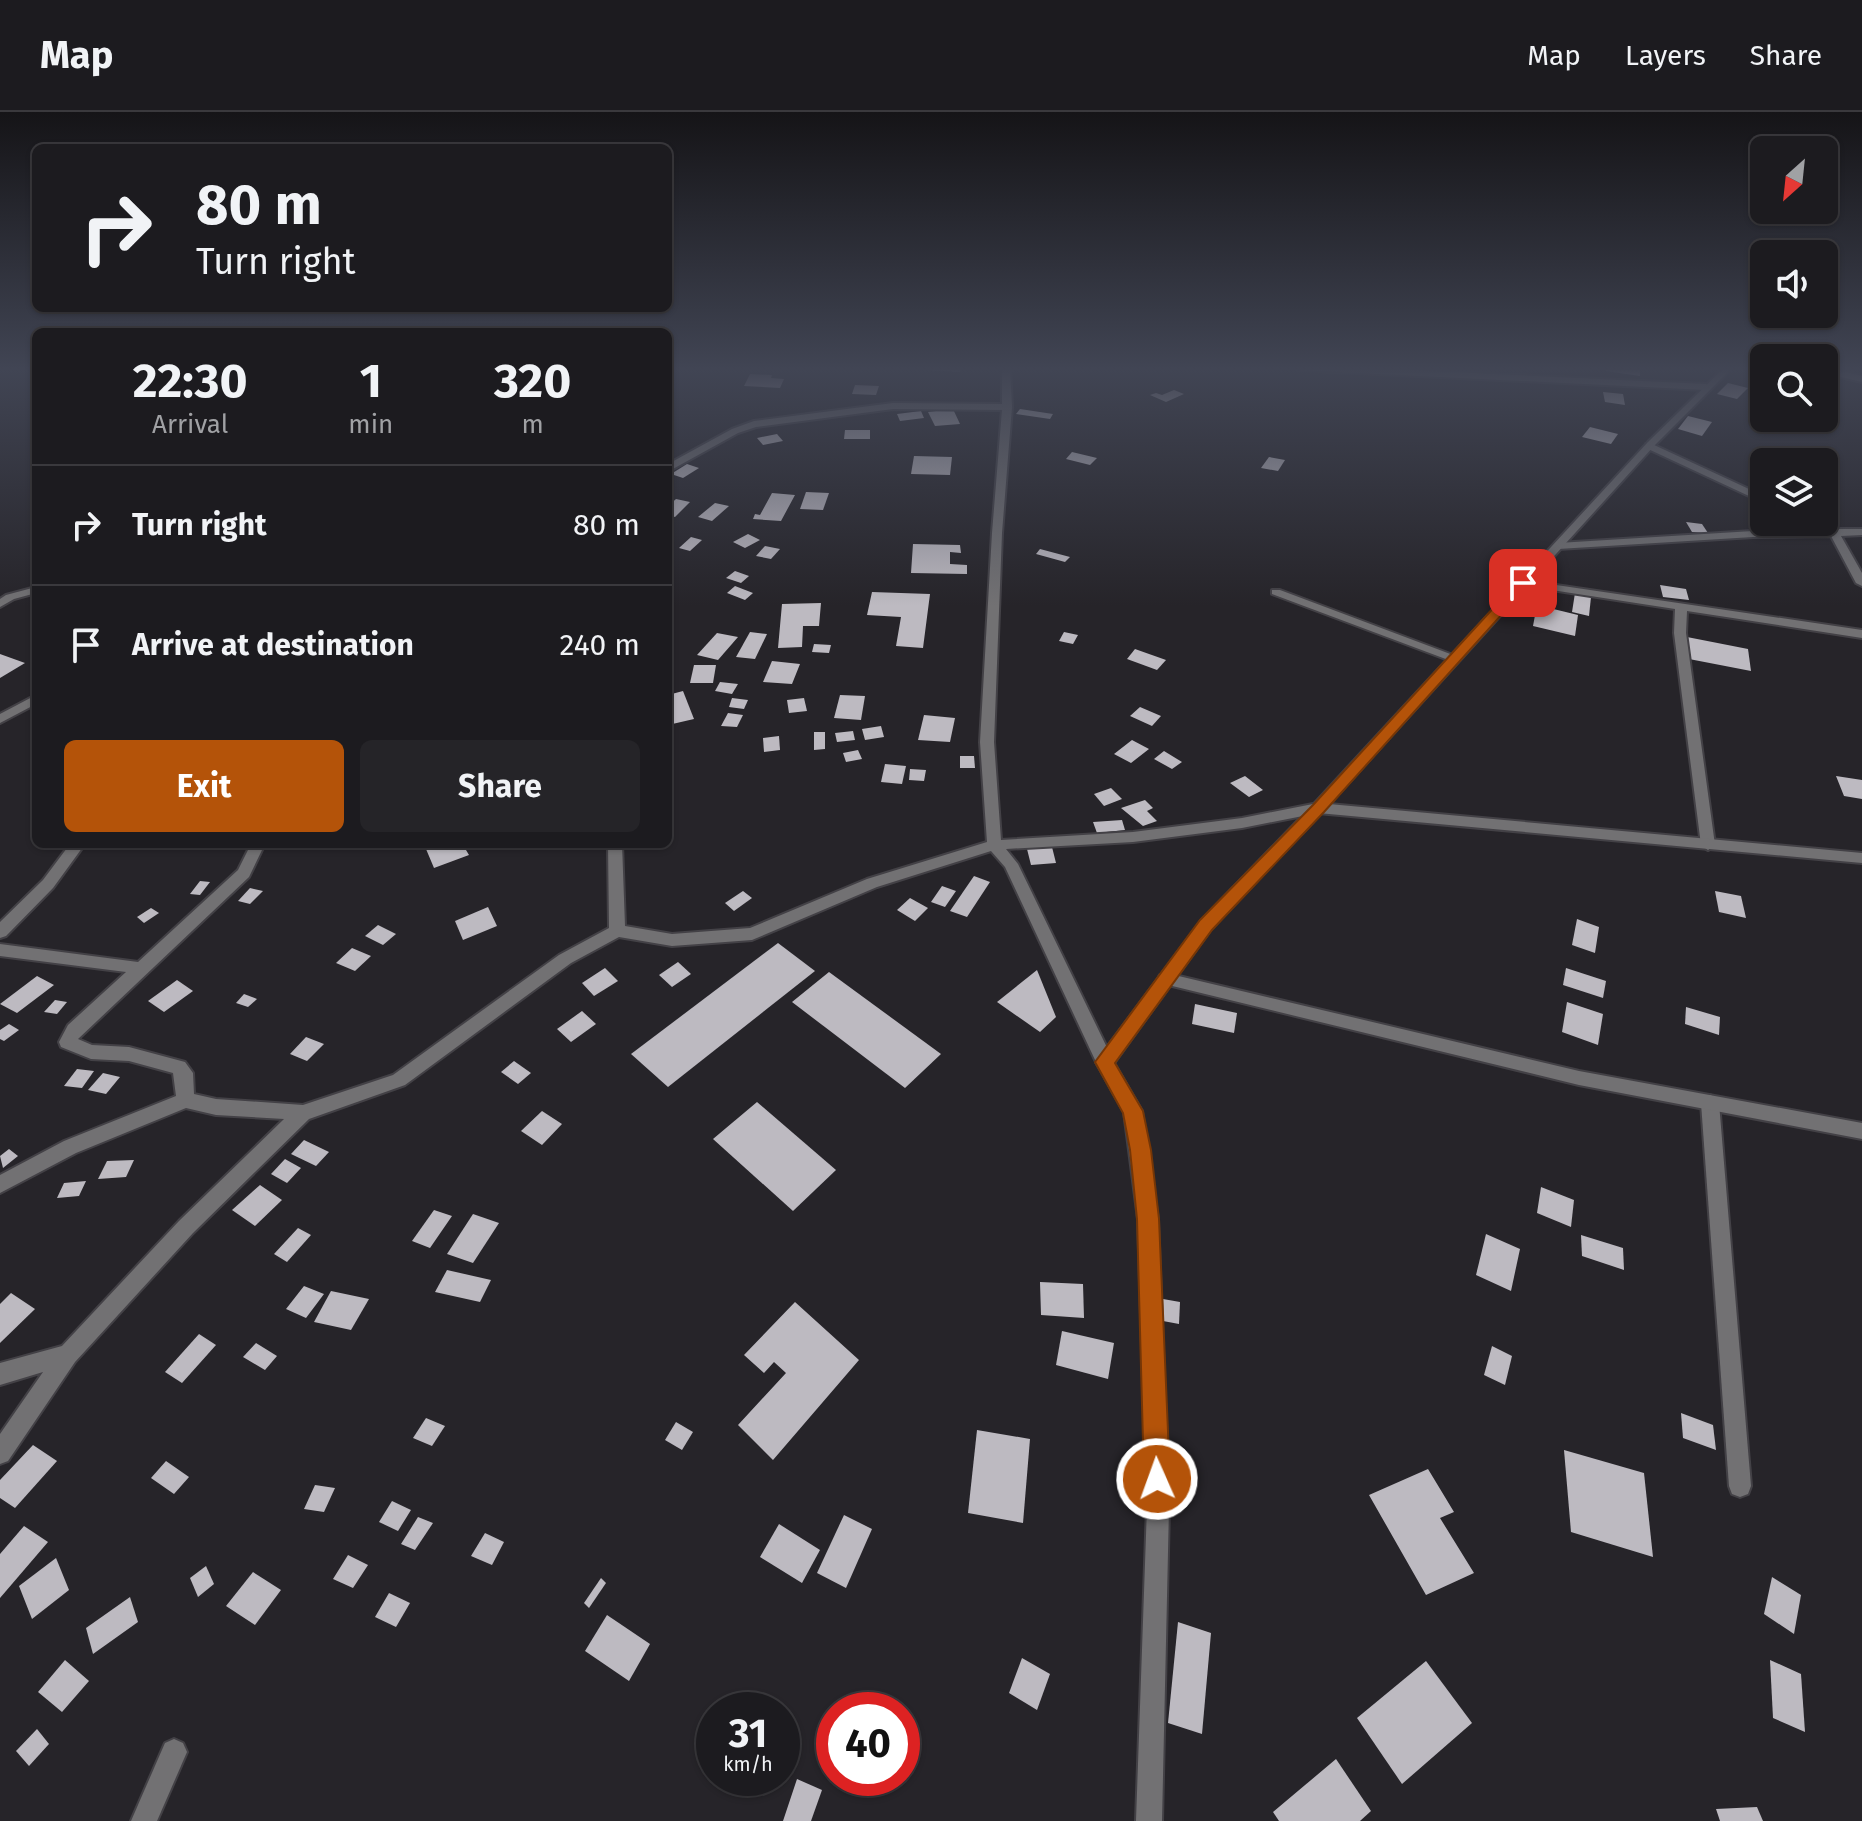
<!DOCTYPE html>
<style>
body{margin:0;font-family:"Fira Sans",sans-serif;background:#252428;color:#f1f3f6;height:100vh;display:flex;flex-direction:column;font-size:30px;white-space:nowrap}
*{box-sizing:border-box;margin:0}
p{font-size:26px;color:#a0a1a4}
.icon{flex:none;width:44px;height:44px;fill:none;stroke:currentColor;stroke-width:2;stroke-linecap:round;stroke-linejoin:round}
.map{position:relative;flex:1;overflow:hidden}
.side{position:absolute;left:32px;top:216px;width:640px;height:520px;display:flex;flex-direction:column;background:#1c1b1f;border-radius:12px;box-shadow:0 2px 6px #0004,0 0 0 2px #3a393d}
.side>*{flex:none}
.top-card{position:absolute;left:32px;top:32px;width:640px;height:168px;border-radius:12px;box-shadow:0 2px 6px #0004,0 0 0 2px #3a393d;background:#1c1b1f;color:#f1f3f6;overflow:hidden}
.needle{width:52px;rotate:207deg}
.tools{position:absolute;left:1750px;top:24px;display:grid;gap:16px}
.tools a{display:grid;place-items:center;width:88px;height:88px;border-radius:12px;background:#1c1b1f;box-shadow:0 2px 6px #0004,0 0 0 2px #3a393d;font-size:40px}
.speed{position:absolute;left:696px;top:1580px;display:flex;gap:16px;font-size:40px;font-weight:700;text-align:center}
.speed>*{display:grid;place-content:center;width:104px;height:104px;border-radius:50%;background:#1c1b1f;box-shadow:0 2px 6px #0004,0 0 0 2px #3a393d;line-height:1}
.speed small{font-size:20px;font-weight:400}
.speed .limit{border:12px solid #d22;background:#fff;color:#111}
.pin{position:absolute;display:grid;place-items:center;width:68px;height:68px;color:#fff;margin:-34px;border-radius:16px;box-shadow:0 4px 12px #0006}
.me{position:absolute;width:88px;margin:-44px;rotate:358deg;stroke-linejoin:round;filter:drop-shadow(0 0 6px #0008)}
.turn{display:flex;align-items:center;gap:28px;height:168px;padding:0 32px;font-size:36px}
.turn .icon{width:104px;height:104px;stroke-width:2.5}
.turn b{display:block;font-size:56px;line-height:68px}
.eta{display:flex;justify-content:space-evenly;align-items:center;height:136px;text-align:center}
.eta b{font-size:48px;font-weight:700;line-height:56px}
.action{display:flex;gap:16px;margin-top:auto;padding:16px 32px}
.action a{flex:1;height:92px;border-radius:12px;background:#b45309;color:#fff;font-size:32px;font-weight:700;line-height:92px;text-align:center}
.action a+a{background:#252428;color:#f1f3f6}
ul{padding:0;list-style:none}
li{display:flex;align-items:center;gap:24px;height:120px;padding:0 32px;border-top:2px solid #3a393d}
li div{flex:1}
li b{display:block;font-size:30px}
li em{font-style:normal}
header{display:flex;align-items:center;gap:48px;box-sizing:border-box;height:112px;padding:0 40px;background:#1c1b1f;border-bottom:2px solid #3a393d}
header strong{font-size:38px}
nav{display:flex;gap:44px;margin-inline-start:auto;font-size:28px}
.map>svg:first-child{display:block}
.building{fill:#bdbac1}
.lines{fill:none;stroke-linecap:round;stroke-linejoin:round}
.service-casing{stroke:#434146;stroke-width:4}
.minor-casing{stroke:#434146;stroke-width:4}
.tertiary-casing{stroke:#434146;stroke-width:4}
.service{fill:#727173;fill-rule:evenodd}
.minor{fill:#727173;fill-rule:evenodd}
.tertiary{fill:#727173;fill-rule:evenodd}
.route{fill:#b45309;stroke:#753606;stroke-width:2}
</style>
<header>
<strong>Map</strong>
<nav><a>Map</a><a>Layers</a><a>Share</a></nav>
</header>
<div class="map">
<svg width="1862" height="1709" viewBox="0 0 1862 1709">
<rect width="100%" height="100%" fill="#262429"/>
<g class="building">
<polygon points="910,255 961,255 960,260 910,257"/>
<polygon points="1605,255 1640,255 1640,264 1606,259"/>
<polygon points="750,262 772,263 771,266 784,267 780,276 744,274"/>
<polygon points="1728,271 1748,276 1737,287 1717,282"/>
<polygon points="855,273 879,274 876,283 852,282"/>
<polygon points="1174,278 1184,282 1166,290 1150,283 1156,281 1162,283"/>
<polygon points="1603,280 1623,282 1625,293 1605,290"/>
<polygon points="953,297 960,312 935,314 928,300"/>
<polygon points="1020,297 1053,302 1050,307 1016,302"/>
<polygon points="921,299 924,306 900,309 897,302"/>
<polygon points="1688,304 1712,310 1702,324 1678,317"/>
<polygon points="1590,315 1618,322 1611,332 1582,325"/>
<polygon points="845,318 870,318 870,327 844,327"/>
<polygon points="777,322 783,329 763,333 757,326"/>
<polygon points="1072,340 1097,346 1090,353 1066,347"/>
<polygon points="914,344 952,345 950,363 911,362"/>
<polygon points="1269,345 1285,348 1278,359 1261,356"/>
<polygon points="687,352 699,356 683,366 671,362"/>
<polygon points="806,380 829,381 823,398 800,397"/>
<polygon points="772,381 795,383 781,409 753,407 755,402 760,403"/>
<polygon points="676,387 690,390 675,405 668,403 668,394"/>
<polygon points="715,391 729,394 712,409 698,405"/>
<polygon points="1686,410 1702,412 1708,421 1692,420"/>
<polygon points="748,422 760,428 745,436 733,430"/>
<polygon points="691,425 702,428 690,439 679,436"/>
<polygon points="913,432 960,433 961,441 950,440 950,452 967,453 967,462 911,461"/>
<polygon points="765,434 780,437 771,447 756,444"/>
<polygon points="1040,437 1070,445 1065,450 1036,442"/>
<polygon points="735,459 749,464 741,471 726,466"/>
<polygon points="1660,473 1686,477 1689,488 1663,485"/>
<polygon points="735,474 753,481 745,488 727,481"/>
<polygon points="872,480 930,482 923,536 896,534 901,505 867,503"/>
<polygon points="1575,481 1591,485 1589,504 1572,500"/>
<polygon points="821,491 819,514 803,514 802,535 778,536 782,492"/>
<polygon points="1537,493 1578,503 1575,524 1533,514"/>
<polygon points="750,520 767,522 755,547 736,545"/>
<polygon points="1064,520 1078,523 1073,532 1059,529"/>
<polygon points="717,521 738,525 718,548 697,543"/>
<polygon points="1687,525 1748,537 1751,559 1689,547"/>
<polygon points="814,532 831,533 829,541 812,540"/>
<polygon points="1135,537 1166,548 1157,558 1127,547"/>
<polygon points="0,542 25,551 0,566"/>
<polygon points="772,549 800,552 792,572 763,570"/>
<polygon points="694,553 716,553 713,571 690,571"/>
<polygon points="720,570 738,572 732,582 715,579"/>
<polygon points="683,579 694,607 668,613 668,583"/>
<polygon points="840,583 865,584 861,608 834,606"/>
<polygon points="732,586 748,588 744,597 729,595"/>
<polygon points="804,586 807,599 789,601 787,588"/>
<polygon points="1140,595 1161,604 1152,614 1130,604"/>
<polygon points="728,601 743,603 737,615 721,614"/>
<polygon points="924,603 955,606 950,630 918,628"/>
<polygon points="881,614 884,625 865,628 862,617"/>
<polygon points="853,619 855,628 837,630 835,621"/>
<polygon points="814,620 825,620 825,637 814,638"/>
<polygon points="779,624 780,638 764,640 763,626"/>
<polygon points="1132,628 1149,637 1131,651 1114,642"/>
<polygon points="858,638 862,647 846,650 843,641"/>
<polygon points="1164,639 1182,650 1172,657 1154,647"/>
<polygon points="960,644 974,644 975,656 960,656"/>
<polygon points="885,652 906,654 902,672 881,670"/>
<polygon points="910,657 926,658 924,669 909,668"/>
<polygon points="1245,664 1263,678 1249,685 1230,671"/>
<polygon points="1836,664 1862,668 1862,687 1844,684"/>
<polygon points="1111,676 1122,687 1104,694 1094,682"/>
<polygon points="1145,688 1153,696 1147,699 1157,709 1143,714 1121,696"/>
<polygon points="1122,708 1125,718 1097,721 1093,710"/>
<polygon points="439,732 483,732 466,738 469,743 434,756 426,737"/>
<polygon points="1052,735 1056,751 1031,753 1027,737"/>
<polygon points="974,764 990,770 967,805 950,799"/>
<polygon points="200,769 210,770 200,783 190,782"/>
<polygon points="942,774 956,779 945,795 931,790"/>
<polygon points="250,776 263,779 250,792 238,789"/>
<polygon points="743,779 752,786 734,799 725,791"/>
<polygon points="1715,779 1741,784 1746,806 1719,800"/>
<polygon points="910,786 928,796 915,809 897,798"/>
<polygon points="488,795 497,814 463,828 455,809"/>
<polygon points="151,796 159,801 144,811 137,805"/>
<polygon points="1577,807 1599,815 1595,841 1572,833"/>
<polygon points="378,813 396,822 383,833 365,824"/>
<polygon points="778,831 815,859 668,975 631,942"/>
<polygon points="352,836 371,844 355,859 336,851"/>
<polygon points="678,850 691,862 672,875 659,863"/>
<polygon points="605,856 618,869 594,884 582,871"/>
<polygon points="1566,856 1606,869 1603,886 1563,873"/>
<polygon points="1037,858 1056,905 1040,920 997,890"/>
<polygon points="829,860 941,942 905,976 792,890"/>
<polygon points="37,864 54,873 17,901 0,892"/>
<polygon points="177,868 193,879 164,900 148,889"/>
<polygon points="244,882 257,887 248,895 236,891"/>
<polygon points="55,888 67,890 57,902 44,900"/>
<polygon points="1567,890 1603,902 1598,933 1562,920"/>
<polygon points="1195,892 1237,901 1234,921 1192,912"/>
<polygon points="1686,895 1720,905 1719,923 1685,912"/>
<polygon points="582,899 596,912 571,930 557,917"/>
<polygon points="9,912 19,918 4,929 0,927 0,918"/>
<polygon points="306,925 324,932 307,949 290,942"/>
<polygon points="514,949 531,961 518,972 501,960"/>
<polygon points="77,957 94,959 82,976 64,974"/>
<polygon points="103,961 120,965 106,982 88,978"/>
<polygon points="757,990 836,1058 793,1099 713,1027"/>
<polygon points="542,999 562,1012 542,1033 521,1019"/>
<polygon points="304,1028 329,1040 316,1054 291,1042"/>
<polygon points="9,1037 18,1044 3,1056 0,1044"/>
<polygon points="285,1047 301,1056 287,1071 271,1062"/>
<polygon points="134,1048 126,1065 98,1067 107,1049"/>
<polygon points="86,1069 79,1084 57,1086 64,1071"/>
<polygon points="260,1073 282,1088 255,1114 232,1098"/>
<polygon points="1541,1075 1574,1088 1571,1115 1537,1101"/>
<polygon points="434,1098 452,1104 430,1136 412,1129"/>
<polygon points="473,1102 499,1111 473,1151 447,1142"/>
<polygon points="298,1116 311,1123 287,1150 274,1142"/>
<polygon points="1486,1122 1520,1137 1511,1179 1476,1163"/>
<polygon points="1581,1123 1623,1136 1624,1158 1582,1144"/>
<polygon points="447,1158 491,1168 480,1190 435,1180"/>
<polygon points="1040,1170 1083,1172 1084,1206 1041,1203"/>
<polygon points="304,1174 324,1182 306,1206 286,1197"/>
<polygon points="331,1179 369,1187 351,1218 314,1210"/>
<polygon points="11,1181 35,1197 0,1231 0,1192"/>
<polygon points="1163,1187 1180,1190 1179,1212 1163,1209"/>
<polygon points="795,1190 859,1248 773,1348 738,1313 786,1261 774,1250 764,1261 744,1243"/>
<polygon points="1062,1219 1114,1231 1108,1267 1056,1253"/>
<polygon points="199,1222 216,1233 182,1271 165,1260"/>
<polygon points="256,1231 277,1244 265,1258 243,1245"/>
<polygon points="1492,1234 1512,1244 1505,1273 1484,1263"/>
<polygon points="1681,1301 1713,1313 1716,1338 1683,1326"/>
<polygon points="426,1306 445,1314 432,1334 413,1326"/>
<polygon points="676,1310 693,1320 682,1338 665,1328"/>
<polygon points="977,1318 1030,1327 1023,1411 968,1401"/>
<polygon points="33,1333 57,1349 15,1396 0,1386 0,1368"/>
<polygon points="1564,1338 1644,1361 1653,1445 1571,1420"/>
<polygon points="166,1349 189,1365 174,1382 151,1366"/>
<polygon points="1428,1357 1454,1400 1440,1406 1474,1461 1426,1483 1369,1383"/>
<polygon points="315,1373 335,1376 324,1400 304,1397"/>
<polygon points="392,1389 411,1398 398,1419 379,1410"/>
<polygon points="844,1403 872,1417 846,1476 817,1461"/>
<polygon points="418,1405 433,1411 415,1438 401,1432"/>
<polygon points="779,1412 820,1438 802,1471 760,1445"/>
<polygon points="24,1414 48,1430 0,1486 0,1442"/>
<polygon points="485,1421 504,1430 492,1453 471,1444"/>
<polygon points="348,1443 368,1453 353,1476 333,1467"/>
<polygon points="56,1446 69,1478 32,1507 19,1474"/>
<polygon points="206,1454 214,1472 198,1485 190,1466"/>
<polygon points="253,1460 281,1478 255,1513 226,1494"/>
<polygon points="1772,1465 1801,1483 1794,1522 1764,1502"/>
<polygon points="601,1466 606,1471 589,1496 584,1491"/>
<polygon points="389,1481 410,1491 396,1515 375,1505"/>
<polygon points="130,1485 138,1510 93,1542 86,1516"/>
<polygon points="607,1503 650,1532 629,1569 585,1539"/>
<polygon points="1178,1510 1211,1521 1202,1622 1168,1611"/>
<polygon points="1022,1546 1050,1562 1037,1598 1009,1581"/>
<polygon points="65,1548 89,1569 62,1600 38,1580"/>
<polygon points="1770,1548 1801,1562 1805,1620 1773,1606"/>
<polygon points="1426,1549 1472,1611 1402,1672 1357,1606"/>
<polygon points="708,1598 714,1602 714,1625 699,1616"/>
<polygon points="37,1617 49,1632 29,1654 16,1639"/>
<polygon points="1336,1647 1371,1699 1360,1709 1279,1709 1273,1700"/>
<polygon points="797,1667 822,1678 811,1709 783,1709"/>
<polygon points="1757,1695 1763,1709 1720,1709 1716,1697"/>
</g>
<g class="lines">
<g class="service-casing">
<g id="service">
<polygon points="1523,468 1862,518 1862,526 1687,499 1686,521 1715,733 1708,738 1701,733 1674,521 1675,497 1519,473 1517,471"/>
<polygon points="1272,478 1280,478 1461,546 1455,550 1451,549 1272,482"/>
<polygon points="1710,983 1716,986 1719,991 1751,1374 1748,1382 1740,1385 1732,1382 1729,1374 1701,991 1704,986"/>
</g>
</g>
<g class="minor-casing">
<g id="minor">
<polygon points="1002,255 1010,255 1012,295 1002,421 994,630 1001,728 1133,720 1242,706 1318,691 1862,741 1862,751 1318,701 1242,716 1133,730 1006,737 1018,752 1114,950 1111,955 1105,957 1099,955 1096,950 1005,755 991,739 877,775 752,828 672,834 619,825 571,851 405,973 309,1007 193,1121 75,1250 8,1349 0,1352 0,1322 43,1260 0,1273 0,1251 62,1234 179,1109 284,1007 216,1003 186,996 76,1041 0,1081 0,1063 64,1029 176,984 173,961 129,949 91,947 61,935 59,930 68,913 126,860 0,844 0,832 138,850 238,758 248,738 246,732 260,732 262,738 249,765 78,927 92,933 129,935 185,950 193,961 194,982 216,987 303,993 393,963 559,843 609,816 608,732 622,732 625,814 672,822 750,816 867,767 987,730 980,630 992,421 1002,298 893,297 756,315 738,321 671,358 668,359 668,352 732,317 754,309 893,291 1002,292"/>
<polygon points="1294,255 1343,255 1706,272 1710,275 1706,278 1298,258"/>
<polygon points="1824,255 1862,264 1862,270 1824,261"/>
<polygon points="1646,332 1652,332 1764,384 1764,391 1646,336"/>
<polygon points="1806,410 1820,410 1837,417 1862,417 1862,423 1841,424 1862,461 1862,474 1856,471 1831,424 1753,425 1558,437 1553,434 1558,431 1753,419 1820,418"/>
<polygon points="36,475 36,481 14,487 0,495 0,487 6,483"/>
<polygon points="36,583 36,592 0,611 0,602"/>
<polygon points="70,732 85,732 53,776 6,824 0,826 0,810 43,768"/>
<polygon points="1166,861 1579,959 1862,1011 1862,1027 1579,973 1160,871 1158,867 1160,863"/>
<polygon points="174,1627 183,1631 187,1640 157,1709 131,1709 165,1631"/>
</g>
</g>
<g class="tertiary-casing">
<polygon id="tertiary" points="1725,255 1733,255 1654,334 1323,699 1211,817 1114,951 1142,999 1158,1107 1169,1395 1162,1709 1136,1709 1147,1395 1138,1107 1124,1000 1096,950 1201,809 1313,693 1648,330"/>
</g>
<use href="#service" class="service"/>
<use href="#minor" class="minor"/>
<use href="#tertiary" class="tertiary"/>
</g>
<linearGradient id="sky" x2="0" y2="1"><stop stop-color="#151417"/><stop offset="0.52" stop-color="#414554"/><stop offset="1" stop-color="#414554" stop-opacity="0"/></linearGradient>
<rect width="1862" height="494" fill="url(#sky)"/>
<polygon class="route" points="1519,468 1530,471 1324,700 1212,818 1115,951 1143,999 1151,1038 1159,1107 1170,1367 1166,1376 1157,1379 1148,1376 1144,1367 1137,1107 1130,1038 1123,1001 1095,950 1200,808 1313,693"/>
</svg>
<div class="tools">
<a><svg class="needle" viewBox="-14 -14 28 28"><path d="M0-13l5 13h-10z" fill="#e53935"/><path d="M0 13l5-13h-10z" fill="#a0a1a4"/></svg></a>
<a><svg class="icon" aria-label="sound" viewBox="0 0 24 24"><path d="M4 9h4l5-4v14l-5-4H4zM17 9q2 3 0 6"/></svg></a>
<a><svg class="icon" aria-label="search" viewBox="0 0 24 24"><circle cx="10" cy="10" r="6"/><path d="M15 15l6 6"/></svg></a>
<a><svg class="icon" aria-label="layers" viewBox="0 0 24 24"><path d="M12 4l9 5-9 5-9-5zM3 14l9 5 9-5"/></svg></a>
</div>
<div class="speed"><div>31<small>km/h</small></div><div class="limit">40</div></div>
<div class="pin" style="left:1523px;top:471px;background:#d93025"><svg class="icon" aria-label="arrive" viewBox="0 0 24 24"><path d="M6 21V4h12l-3 4 3 4H6"/></svg></div>
<svg class="me" style="left:1157px;top:1367px" viewBox="-20 -20 40 40"><circle r="17" fill="#b45309" stroke="#fff" stroke-width="3"/><path d="M0-11L8 9 0 5-8 9z" fill="#fff"/></svg>
<div class="top-card">
<div class="turn"><svg class="icon" aria-label="right" viewBox="0 0 24 24"><path d="M7 20v-9h11M14 6l5 5-5 5"/></svg><div><b>80 m</b>Turn right</div></div>
</div>
<section class="side">
<div class="eta">
<div><b>22:30</b><p>Arrival</p></div>
<div><b>1</b><p>min</p></div>
<div><b>320</b><p>m</p></div>
</div>
<ul>
<li><svg class="icon" aria-label="right" viewBox="0 0 24 24"><path d="M7 20v-9h11M14 6l5 5-5 5"/></svg><div><b>Turn right</b></div><em>80 m</em></li>
<li><svg class="icon" aria-label="arrive" viewBox="0 0 24 24"><path d="M6 21V4h12l-3 4 3 4H6"/></svg><div><b>Arrive at destination</b></div><em>240 m</em></li>
</ul>
<div class="action"><a>Exit</a><a>Share</a></div>
</section>
</div>
